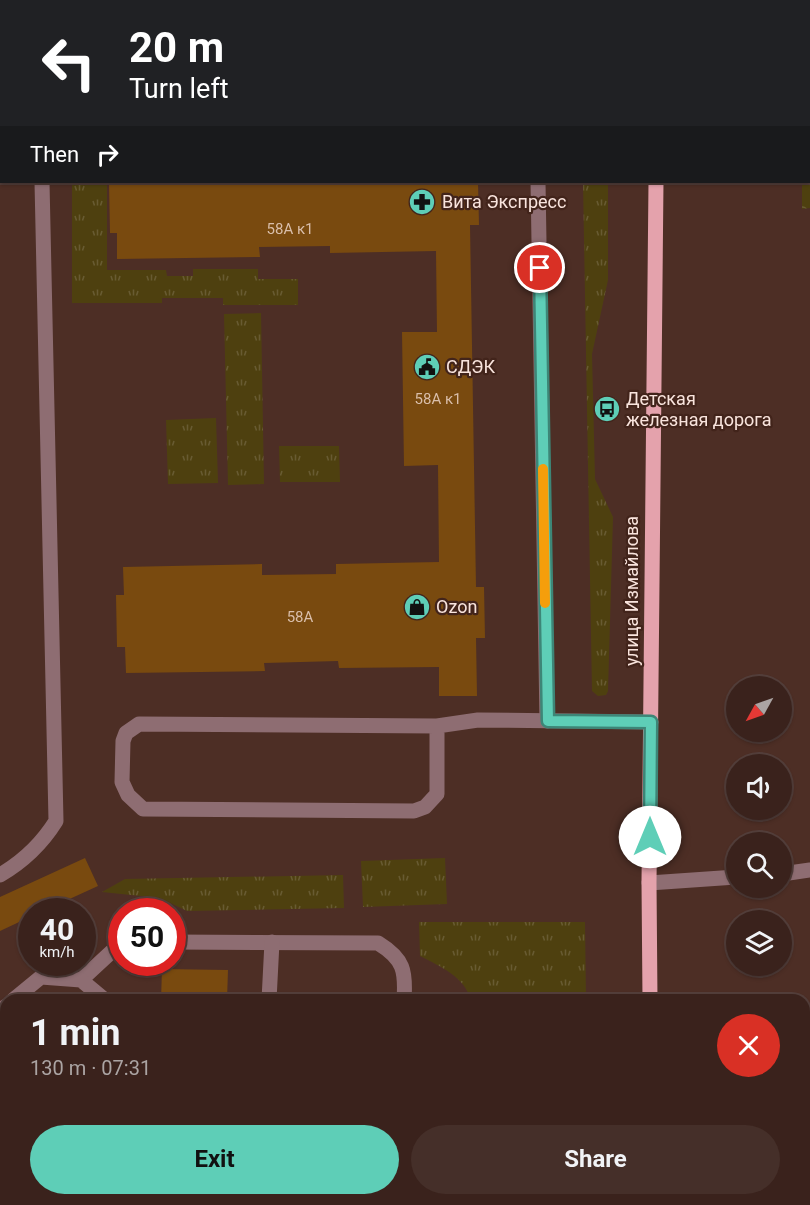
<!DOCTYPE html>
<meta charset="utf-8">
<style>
body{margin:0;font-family:Roboto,sans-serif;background:#452f29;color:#f1f3f6;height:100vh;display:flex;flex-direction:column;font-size:22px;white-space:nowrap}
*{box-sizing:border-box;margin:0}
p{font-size:20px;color:#aba4a3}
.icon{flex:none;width:33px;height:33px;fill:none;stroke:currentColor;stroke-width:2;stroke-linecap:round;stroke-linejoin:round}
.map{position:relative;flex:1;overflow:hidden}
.drawer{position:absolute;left:0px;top:994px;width:810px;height:212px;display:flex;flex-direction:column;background:#3a221c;border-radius:18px 18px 0 0;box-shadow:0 2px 4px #0004,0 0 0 2px #543f3b}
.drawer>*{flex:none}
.hud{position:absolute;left:0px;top:0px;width:810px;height:183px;box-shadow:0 2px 4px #0004,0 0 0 2px #543f3b;background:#202124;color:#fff;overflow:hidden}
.needle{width:39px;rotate:230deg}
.controls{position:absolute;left:726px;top:676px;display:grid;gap:12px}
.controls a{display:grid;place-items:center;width:66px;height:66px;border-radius:50%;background:#3a221c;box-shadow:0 2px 4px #0004,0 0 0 2px #543f3b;font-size:30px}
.speed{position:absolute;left:18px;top:898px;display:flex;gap:12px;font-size:30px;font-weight:700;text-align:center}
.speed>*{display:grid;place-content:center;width:78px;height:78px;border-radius:50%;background:#3a221c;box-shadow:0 2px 4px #0004,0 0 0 2px #543f3b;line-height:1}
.speed small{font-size:15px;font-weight:400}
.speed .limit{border:9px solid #d22;background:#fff;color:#111}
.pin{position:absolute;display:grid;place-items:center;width:51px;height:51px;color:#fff;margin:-26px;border:3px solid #fff;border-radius:50%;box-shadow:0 2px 6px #0007}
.me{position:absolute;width:66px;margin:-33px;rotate:0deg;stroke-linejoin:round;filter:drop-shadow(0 0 4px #0008)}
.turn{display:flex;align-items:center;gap:21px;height:126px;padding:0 30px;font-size:27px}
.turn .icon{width:78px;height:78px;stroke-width:2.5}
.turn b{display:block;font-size:42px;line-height:51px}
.then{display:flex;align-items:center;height:57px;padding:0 30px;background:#0003;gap:12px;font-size:22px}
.round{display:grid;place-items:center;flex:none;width:63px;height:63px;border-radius:32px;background:#452f29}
.summary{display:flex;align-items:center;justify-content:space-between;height:102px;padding:0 30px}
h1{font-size:36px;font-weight:700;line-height:45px}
.primary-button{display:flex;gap:12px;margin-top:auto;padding:12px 30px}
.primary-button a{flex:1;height:69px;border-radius:36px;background:#5eceb7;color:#111;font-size:24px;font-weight:700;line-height:69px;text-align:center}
.primary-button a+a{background:#452f29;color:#f1f3f6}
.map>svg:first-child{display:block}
.grass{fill:url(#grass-tufts)}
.forest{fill:url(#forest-crowns)}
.building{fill:#794a0f}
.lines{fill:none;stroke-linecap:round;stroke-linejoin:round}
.minor{stroke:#8e6d72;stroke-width:15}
.major{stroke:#e4a2ac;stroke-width:15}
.route-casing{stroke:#3d8677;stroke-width:15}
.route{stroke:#5eceb7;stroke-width:10}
.slow{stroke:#f59e0b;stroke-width:10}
.labels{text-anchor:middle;stroke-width:4.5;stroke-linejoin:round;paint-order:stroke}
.number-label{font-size:15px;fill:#d9beaa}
.poi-label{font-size:18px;fill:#f9e4dd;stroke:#42241b;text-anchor:start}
.street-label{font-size:18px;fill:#f9e4dd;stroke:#42241b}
</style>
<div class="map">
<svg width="810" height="1205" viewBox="0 0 810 1205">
<defs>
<pattern id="grass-tufts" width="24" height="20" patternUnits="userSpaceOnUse" patternTransform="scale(1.5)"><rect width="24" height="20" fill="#4e400f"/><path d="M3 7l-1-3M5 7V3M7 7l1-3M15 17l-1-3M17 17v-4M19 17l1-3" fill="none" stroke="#685b32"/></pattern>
<pattern id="forest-crowns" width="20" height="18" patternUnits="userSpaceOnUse" patternTransform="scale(1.5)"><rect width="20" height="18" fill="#4e400f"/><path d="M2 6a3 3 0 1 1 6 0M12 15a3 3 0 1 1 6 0" fill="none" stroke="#685b32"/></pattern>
</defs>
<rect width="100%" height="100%" fill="#4d2e25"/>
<g class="grass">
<polygon points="72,182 107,182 107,270 166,270 167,276 193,276 193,269 258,269 258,279 298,279 298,305 223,305 223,298 162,298 162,303 72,303"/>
<polygon points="583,182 608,182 608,280 592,354 595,479 613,517 608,691 606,695 598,696 592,691"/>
<polygon points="261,313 264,484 228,485 224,314"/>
<polygon points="216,418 218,483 168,484 166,420"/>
<polygon points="279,446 339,446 340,482 280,482"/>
<polygon points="445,858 447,904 363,907 361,861"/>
<polygon points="343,875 344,908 187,911 160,898 102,892 125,879"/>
<path d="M 419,922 L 585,922 L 586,1000 L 471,1000 C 464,976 441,967 420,956 Z"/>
<polygon points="6,1040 6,1148 0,1144 0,1044"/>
<polygon points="183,1200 577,1200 581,1205 174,1205"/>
</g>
<polygon class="forest" points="728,0 810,0 810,208 802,209 802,182 808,182 808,2"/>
<g class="building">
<polygon points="109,182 478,182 479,225 470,225 476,587 484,587 485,638 476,638 477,696 439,696 439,667 339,668 338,661 264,663 265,671 126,673 125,647 117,647 116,595 124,595 123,567 262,564 262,575 336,574 336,564 439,562 438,465 404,466 402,332 437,332 436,251 330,253 330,246 259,247 260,257 117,259 117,233 110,233"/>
<polygon points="85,858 98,886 41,912 32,912 32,916 0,931 0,897"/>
<polygon points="162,969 228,970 227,1000 161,1000"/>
</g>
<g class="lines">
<g class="minor">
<polyline points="535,0 535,2"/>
<polyline points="41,2 41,0"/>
<polyline points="808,119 810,119"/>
<polyline points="538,182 547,721"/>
<polyline points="437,726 437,794 425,807 414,811 143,809 128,795 122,782 123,741 126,733 139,724 437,726 478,720 651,722"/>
<polyline points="782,874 810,870"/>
<path d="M 0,875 C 24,861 41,845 56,821 L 42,182"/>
<polyline points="649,883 736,877"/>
<path d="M 172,942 L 378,943 C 404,959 406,971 404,1000"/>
<polyline points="81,980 122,942"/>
<polyline points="13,1000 41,977 81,980 105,1000"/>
<polyline points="269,1000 272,942"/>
<polyline points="0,1011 6,1006"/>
<polyline points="125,1205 129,1200"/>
</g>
<g class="major">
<polyline points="655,0 655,2"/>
<polyline points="650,1000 649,883 656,182"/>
<polyline points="642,1200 642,1205"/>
<polyline points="685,1200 686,1205"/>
</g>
</g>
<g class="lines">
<g class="route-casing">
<polyline id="route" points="540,268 548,721 651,722 650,837"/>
</g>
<use href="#route" class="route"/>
<polyline class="slow" points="543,469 545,603"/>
</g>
<defs>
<g id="pharmacy-disc" transform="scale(1.35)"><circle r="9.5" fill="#5eceb7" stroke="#42241b"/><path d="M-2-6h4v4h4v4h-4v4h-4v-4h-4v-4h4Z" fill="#111"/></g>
<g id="civic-disc" transform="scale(1.35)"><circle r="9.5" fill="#5eceb7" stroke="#42241b"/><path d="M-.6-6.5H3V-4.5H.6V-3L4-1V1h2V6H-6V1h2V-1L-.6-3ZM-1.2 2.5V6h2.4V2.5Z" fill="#111"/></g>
<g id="bus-disc" transform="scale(1.35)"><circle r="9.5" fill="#5eceb7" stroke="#42241b"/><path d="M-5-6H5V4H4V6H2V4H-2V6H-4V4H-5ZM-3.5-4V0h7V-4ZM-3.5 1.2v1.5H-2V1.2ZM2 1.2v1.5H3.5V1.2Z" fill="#111"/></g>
<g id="shop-disc" transform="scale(1.35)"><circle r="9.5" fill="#5eceb7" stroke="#42241b"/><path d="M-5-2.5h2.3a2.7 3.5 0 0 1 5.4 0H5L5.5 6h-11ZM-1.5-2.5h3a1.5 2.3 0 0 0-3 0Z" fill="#111"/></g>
</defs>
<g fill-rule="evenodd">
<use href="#pharmacy-disc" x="422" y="202"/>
<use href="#civic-disc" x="427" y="367"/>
<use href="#bus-disc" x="607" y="409"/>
<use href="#shop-disc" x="417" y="607"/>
</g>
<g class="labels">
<g class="number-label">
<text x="290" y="234">58А к1</text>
<text x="438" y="404">58А к1</text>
<text x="300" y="622">58А</text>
</g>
<g class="poi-label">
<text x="442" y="208">Вита Экспресс</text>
<text x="446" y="373">СДЭК</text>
<text x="626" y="405">Детская<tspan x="626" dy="21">железная дорога</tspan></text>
<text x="436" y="613">Ozon</text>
</g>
<g class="street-label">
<text transform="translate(632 591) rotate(-90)" y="6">улица Измайлова</text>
</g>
</g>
</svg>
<div class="controls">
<a><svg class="needle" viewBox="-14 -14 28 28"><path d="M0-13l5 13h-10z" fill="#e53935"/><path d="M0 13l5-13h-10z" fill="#aba4a3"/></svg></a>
<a><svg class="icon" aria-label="sound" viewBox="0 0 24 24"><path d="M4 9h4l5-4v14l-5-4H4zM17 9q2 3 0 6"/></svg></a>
<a><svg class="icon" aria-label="search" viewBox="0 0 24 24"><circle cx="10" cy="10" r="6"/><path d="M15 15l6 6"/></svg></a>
<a><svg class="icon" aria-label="layers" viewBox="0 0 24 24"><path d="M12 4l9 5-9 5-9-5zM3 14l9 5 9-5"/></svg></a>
</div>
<div class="speed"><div>40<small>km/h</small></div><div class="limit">50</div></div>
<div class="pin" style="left:540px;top:268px;background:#d93025"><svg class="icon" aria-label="arrive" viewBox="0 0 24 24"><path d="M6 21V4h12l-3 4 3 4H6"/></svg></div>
<svg class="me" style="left:650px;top:837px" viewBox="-20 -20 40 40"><circle r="19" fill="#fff"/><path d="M0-13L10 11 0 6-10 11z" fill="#5eceb7"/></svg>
<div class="hud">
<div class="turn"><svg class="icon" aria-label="left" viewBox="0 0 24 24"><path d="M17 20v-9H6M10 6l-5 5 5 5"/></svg><div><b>20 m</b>Turn left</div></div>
<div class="then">Then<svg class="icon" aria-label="right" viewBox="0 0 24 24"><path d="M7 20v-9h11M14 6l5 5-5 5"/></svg></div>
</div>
<section class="drawer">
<div class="summary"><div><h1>1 min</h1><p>130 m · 07:31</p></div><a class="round" style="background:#d93025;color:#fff"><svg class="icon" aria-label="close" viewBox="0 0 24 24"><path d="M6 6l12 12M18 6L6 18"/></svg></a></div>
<div class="primary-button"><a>Exit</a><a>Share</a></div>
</section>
</div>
